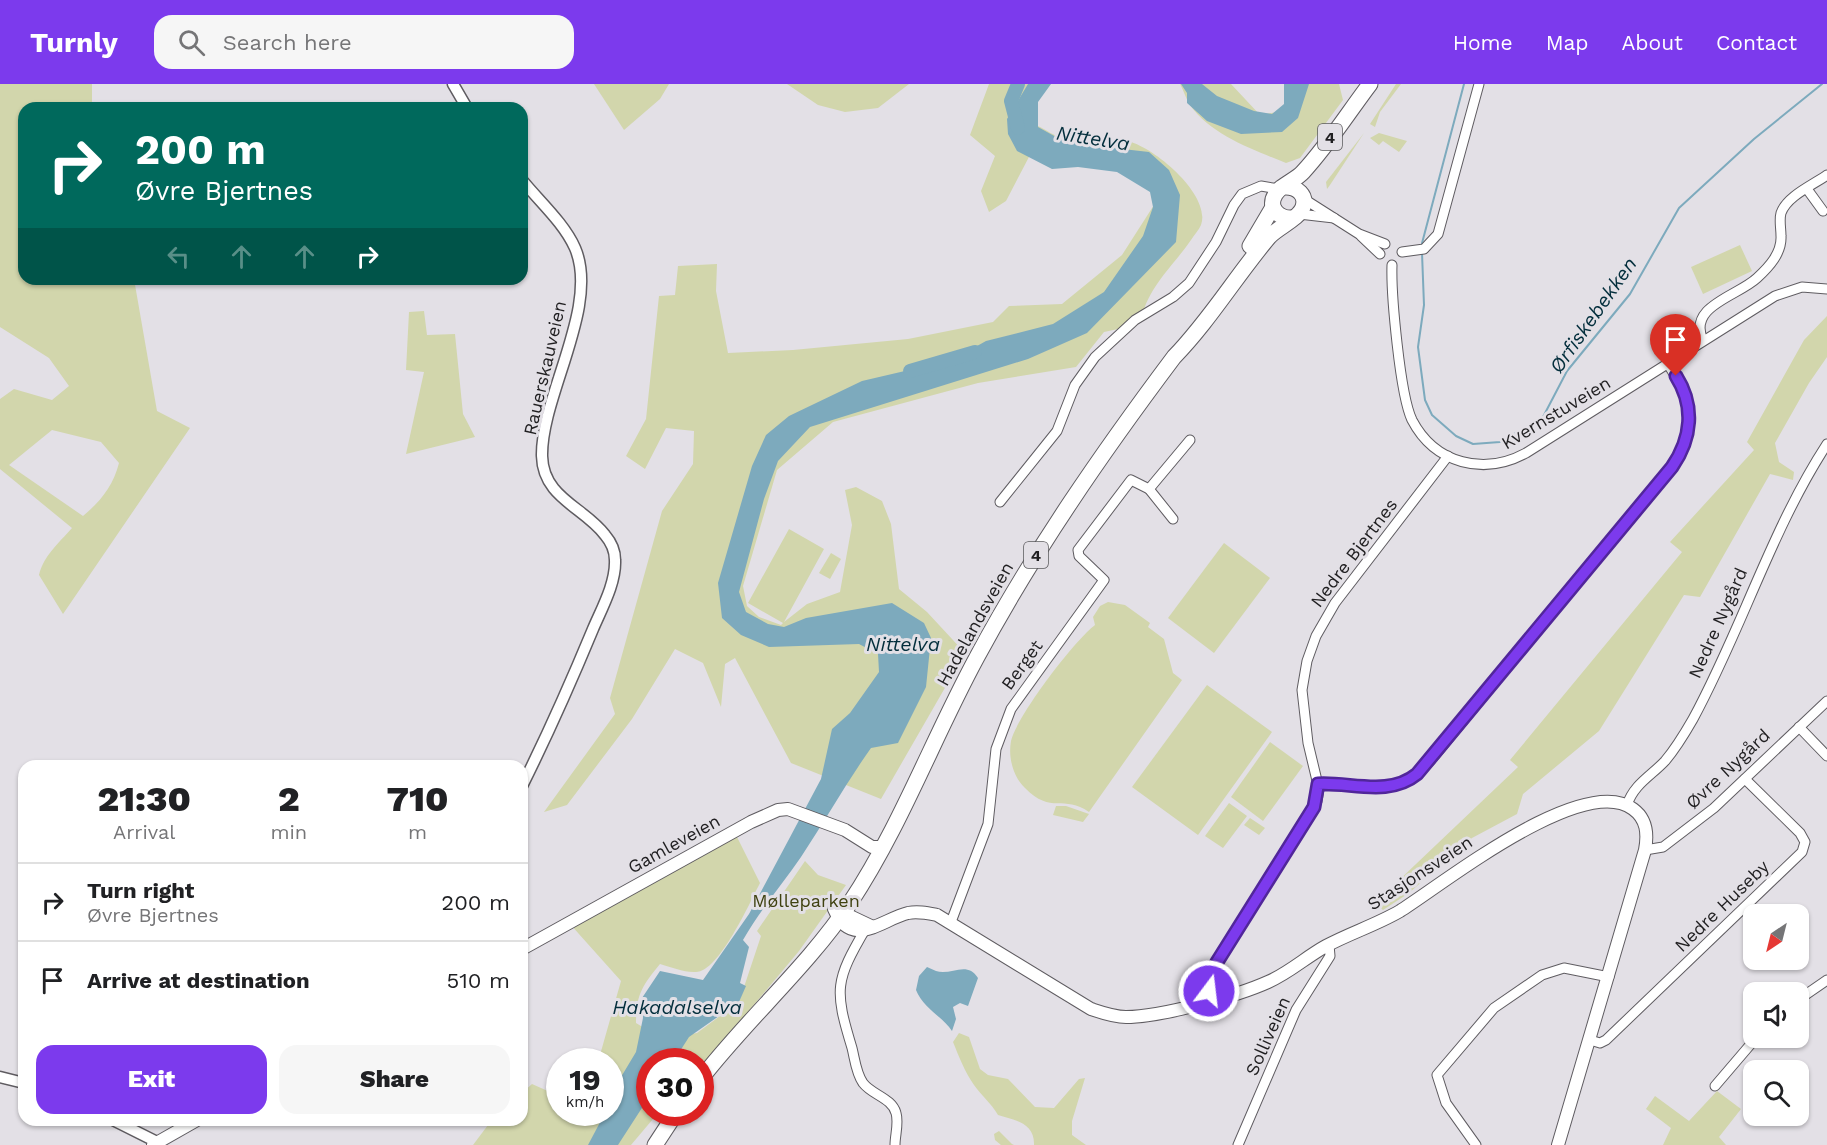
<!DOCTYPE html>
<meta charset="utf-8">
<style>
body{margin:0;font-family:"Work Sans",sans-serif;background:#f6f6f6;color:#202124;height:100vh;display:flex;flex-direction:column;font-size:22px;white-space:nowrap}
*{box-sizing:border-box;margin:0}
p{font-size:20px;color:#757577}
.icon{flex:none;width:33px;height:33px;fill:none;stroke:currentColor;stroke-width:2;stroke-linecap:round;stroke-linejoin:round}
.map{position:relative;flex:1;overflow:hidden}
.panel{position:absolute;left:18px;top:676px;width:510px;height:366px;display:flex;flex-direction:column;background:#fff;border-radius:18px;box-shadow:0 2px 4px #0004}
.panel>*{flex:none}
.hud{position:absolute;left:18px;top:18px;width:510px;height:183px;border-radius:18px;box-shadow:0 2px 4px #0004;background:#00695c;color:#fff;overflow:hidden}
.needle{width:39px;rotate:215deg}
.controls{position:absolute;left:1743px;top:820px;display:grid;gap:12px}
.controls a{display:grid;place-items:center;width:66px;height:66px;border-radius:12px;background:#fff;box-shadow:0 2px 4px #0004;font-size:30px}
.speed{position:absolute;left:546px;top:964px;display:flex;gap:12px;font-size:30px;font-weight:700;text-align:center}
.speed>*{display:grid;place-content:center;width:78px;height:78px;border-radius:50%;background:#fff;box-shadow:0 2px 4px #0004;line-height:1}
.speed small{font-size:15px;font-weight:400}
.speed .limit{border:9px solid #d22;background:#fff;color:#111}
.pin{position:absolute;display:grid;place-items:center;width:51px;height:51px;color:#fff;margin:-62px -26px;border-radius:50% 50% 50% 0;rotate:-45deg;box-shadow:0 0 6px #0007}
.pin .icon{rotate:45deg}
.me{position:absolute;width:66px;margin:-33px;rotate:15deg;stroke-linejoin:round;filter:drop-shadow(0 0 4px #0008)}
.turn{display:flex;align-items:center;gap:21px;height:126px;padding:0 18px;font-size:27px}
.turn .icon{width:78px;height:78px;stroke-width:2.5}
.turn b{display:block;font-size:42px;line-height:51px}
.lanes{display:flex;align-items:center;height:57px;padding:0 18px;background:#0003;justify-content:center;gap:30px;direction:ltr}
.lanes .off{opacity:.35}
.eta{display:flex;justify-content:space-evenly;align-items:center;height:102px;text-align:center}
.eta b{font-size:36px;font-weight:800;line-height:42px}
.cta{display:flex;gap:12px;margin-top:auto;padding:12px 18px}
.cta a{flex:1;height:69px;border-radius:18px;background:#7c3aed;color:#fff;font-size:24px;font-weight:800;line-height:69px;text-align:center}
.cta a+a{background:#f6f6f6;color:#202124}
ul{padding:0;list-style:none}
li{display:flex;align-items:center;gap:18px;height:78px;padding:0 18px;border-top:2px solid #e0e0e0}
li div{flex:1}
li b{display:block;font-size:22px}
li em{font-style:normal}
header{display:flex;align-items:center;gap:36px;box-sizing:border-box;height:84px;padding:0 30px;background:#7c3aed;color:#fff}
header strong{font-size:28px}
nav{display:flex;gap:33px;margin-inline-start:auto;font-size:21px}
.search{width:420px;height:54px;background:#f6f6f6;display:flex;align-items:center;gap:15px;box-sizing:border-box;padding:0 21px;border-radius:18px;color:#757577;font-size:22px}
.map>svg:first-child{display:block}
.green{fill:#d2d6ac;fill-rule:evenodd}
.water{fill:#7daabd}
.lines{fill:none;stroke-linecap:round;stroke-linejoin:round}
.stream{stroke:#7daabd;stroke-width:2}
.river{stroke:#7daabd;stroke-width:14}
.minor-casing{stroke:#5f5c61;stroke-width:11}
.tertiary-casing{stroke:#5f5c61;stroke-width:13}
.secondary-casing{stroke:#5f5c61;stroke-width:14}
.trunk-casing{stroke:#5f5c61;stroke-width:17}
.minor{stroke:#fff;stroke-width:9}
.tertiary{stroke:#fff;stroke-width:10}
.secondary{stroke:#fff;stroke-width:12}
.trunk{stroke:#fff;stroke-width:15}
.route-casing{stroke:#51269a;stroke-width:15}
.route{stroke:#7c3aed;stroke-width:10}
.labels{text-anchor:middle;stroke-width:6;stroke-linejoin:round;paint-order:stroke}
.shield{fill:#e3e0e6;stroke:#5a595c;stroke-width:1.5}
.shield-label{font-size:16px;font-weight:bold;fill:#201f21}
.street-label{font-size:18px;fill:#201f21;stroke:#e3e0e6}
.park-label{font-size:18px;fill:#3f4110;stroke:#e3e0e6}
.water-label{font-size:20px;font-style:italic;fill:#032e3c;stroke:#e3e0e6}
</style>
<header>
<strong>Turnly</strong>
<div class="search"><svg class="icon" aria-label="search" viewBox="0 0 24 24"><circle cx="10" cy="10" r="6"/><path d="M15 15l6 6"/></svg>Search here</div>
<nav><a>Home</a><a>Map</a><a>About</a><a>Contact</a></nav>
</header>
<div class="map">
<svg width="1827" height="1061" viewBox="0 0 1827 1061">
<rect width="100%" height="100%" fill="#e3e0e6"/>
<g class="green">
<path d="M 0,0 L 92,0 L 92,24 L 24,24 L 24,195 L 134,195 L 157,327 L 190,344 L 63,530 L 39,491 C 44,471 59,459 72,444 L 0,385 L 0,315 L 14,305 L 52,316 L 69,302 L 49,274 L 0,243 ZM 52,346 L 101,358 L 119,379 C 113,402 101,417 83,432 L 9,381 Z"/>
<polygon points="594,0 669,0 660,15 624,46"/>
<polygon points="787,0 909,0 878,24 845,28 818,21"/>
<path d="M 989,0 L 1046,0 L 1034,14 L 1038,42 C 1046,46 1055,52 1063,55 C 1083,60 1106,54 1127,57 C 1153,62 1212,111 1201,141 C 1199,146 1194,151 1191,156 C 1173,182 1150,201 1142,232 L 1118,245 L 1104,248 L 1076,283 L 978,299 L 833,338 L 777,386 L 743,502 L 747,522 L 759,533 L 781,541 L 783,539 L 748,519 L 789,445 L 824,465 L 784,538 L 807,520 L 840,508 L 852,441 L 845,406 L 856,403 L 882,417 L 891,440 L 899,505 L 927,528 L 965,569 L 881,715 L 791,679 L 735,574 L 725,580 L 721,623 L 703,579 L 675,565 L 632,635 L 567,721 L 544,728 L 615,630 L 610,614 L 662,427 L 693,380 L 694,347 L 666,344 L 645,385 L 626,372 L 646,335 L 659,212 L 675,211 L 678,182 L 717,180 L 716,207 L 728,269 L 793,266 L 908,255 L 993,238 L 1009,222 L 1062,220 L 1122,171 L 1161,110 L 1134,79 L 1030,71 L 1006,117 L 989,128 L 981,107 L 995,72 L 970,51 Z"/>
<path d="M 1180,0 L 1231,0 L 1260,31 L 1293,25 L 1300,0 L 1339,0 L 1343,16 L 1300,74 L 1286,79 C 1254,66 1211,51 1190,21 C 1186,15 1184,7 1180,0 Z"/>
<polygon points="1396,0 1401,0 1380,28 1375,43 1370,40"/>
<polygon points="1364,49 1330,101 1327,105 1326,98"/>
<polygon points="1379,49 1407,57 1399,68 1383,57 1379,61 1370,54"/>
<polygon points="1740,161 1752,187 1703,210 1691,183"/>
<polygon points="424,227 427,251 455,250 463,330 475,353 406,370 424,288 406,286 409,228"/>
<polygon points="1827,232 1827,273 1809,299 1775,359 1779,378 1794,388 1793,396 1770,390 1700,513 1684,511 1599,647 1523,710 1517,730 1472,754 1409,809 1383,826 1375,819 1518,683 1510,676 1682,468 1670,458 1754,366 1747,358 1804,256"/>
<polygon points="1224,459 1270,494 1214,569 1168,534"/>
<polygon points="831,469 841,475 830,495 819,489"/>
<path d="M 1108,518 L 1125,521 L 1150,539 L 1148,543 L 1164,555 L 1173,589 L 1182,596 L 1089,728 C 1064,710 1051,731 1025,704 C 1013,693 1008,673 1011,657 C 1017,632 1074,557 1095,541 L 1093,533 L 1100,522 Z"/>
<polygon points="1207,601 1272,648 1198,751 1132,703"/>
<polygon points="1270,658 1303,682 1263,737 1231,713"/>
<polygon points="1229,719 1247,732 1223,764 1205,752"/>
<polygon points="1056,722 1066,722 1089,730 1083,738 1053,731"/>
<polygon points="1250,734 1265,744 1259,751 1244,741"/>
<path d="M 735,749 L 760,799 C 750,818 719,888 696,888 C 685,889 671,883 660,880 C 642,902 636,911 636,939 L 684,968 L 692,976 L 650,978 L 650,1029 L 658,1029 L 631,1061 L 473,1061 L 491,1037 L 522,1036 L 522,1009 L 532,1000 L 559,1012 L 560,1029 L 610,1029 L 610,978 L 598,978 L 621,897 L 570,840 Z"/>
<polygon points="805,777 818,791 846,801 799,867 706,978 677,961 685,951 697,949 739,918 761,852 757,847"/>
<path d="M 959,949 L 969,953 L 980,985 L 988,991 L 1008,995 L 1035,1023 L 1054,1024 L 1079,995 L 1085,994 L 1072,1037 L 1072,1051 L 1086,1061 L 1034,1061 C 1035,1039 1015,1036 998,1031 C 991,1019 982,1012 974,1001 C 965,988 959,973 953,958 Z"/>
<polygon points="1717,1007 1741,1025 1719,1053 1726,1061 1663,1061 1671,1044 1646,1025 1655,1012 1689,1037"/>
<polygon points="999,1047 1012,1060 1014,1061 1001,1061 995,1056 994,1050"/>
</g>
<g class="water">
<path d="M 1028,0 L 1051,0 L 1038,18 L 1038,43 L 1056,53 L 1096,62 L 1149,68 L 1169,86 L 1180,111 L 1176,158 L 1087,249 L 1028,275 L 810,343 L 778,377 L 764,415 L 739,508 L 746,528 L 768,540 L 784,543 L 806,534 L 892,519 L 924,539 L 931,554 L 926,603 L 898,659 L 871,664 C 846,699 825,737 801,773 C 782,801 760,826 743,856 L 749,863 L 740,899 L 746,902 L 739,918 L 689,953 L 673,978 L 650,978 L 649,1013 L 618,1061 L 588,1061 L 605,1029 L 610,1029 L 612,1008 L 636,968 L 643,934 L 642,914 L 660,887 L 703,896 L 749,830 L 821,695 L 832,645 L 850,629 L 879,588 L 878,570 L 859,560 L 769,563 L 741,551 L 722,534 L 718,499 L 752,382 L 766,351 L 789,332 L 862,297 L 952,276 L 986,257 L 1053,240 L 1104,208 L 1143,152 L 1153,123 L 1150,108 L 1117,88 L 1078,83 L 1052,85 L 1017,67 L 1008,50 L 1007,35 Z"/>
<polygon points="1181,0 1202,0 1217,12 1254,27 1272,30 1284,20 1284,0 1309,0 1298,34 1282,48 1241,50 1207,37 1187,19 1187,9"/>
<path d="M 927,883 C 930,884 933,886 936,887 C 951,892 967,876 978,894 L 968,922 L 960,919 L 953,923 L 956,935 L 952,947 C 943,933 923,924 916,906 L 919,892 Z"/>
</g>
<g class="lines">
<g class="stream">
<polyline points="1421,163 1464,0"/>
<polyline points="1422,169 1424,221 1418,263 1425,316 1432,331 1456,352 1473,360 1500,358 1543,333 1567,287 1630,210 1679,124 1754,55 1822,0"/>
</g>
<g class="river">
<polyline points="1018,44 1011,17 1018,0"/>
<polyline points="910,287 975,268"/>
</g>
<g class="minor-casing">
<g id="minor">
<polyline points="1807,105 1823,127"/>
<polyline points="1304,115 1359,150 1385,160"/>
<polyline points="1299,130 1334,134"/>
<polyline points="1361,152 1380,170"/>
<polyline points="1402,168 1424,165 1438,150 1479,0"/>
<path d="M 1392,181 C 1391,210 1400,311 1412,336 C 1435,380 1484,392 1526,369 L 1775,212 L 1802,203 L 1827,205"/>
<path d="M 1703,256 C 1687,222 1738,212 1757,194 C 1769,183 1782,169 1781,152 C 1781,144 1779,136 1781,129 C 1787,112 1813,101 1827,91"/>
<polyline points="1149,405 1190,356"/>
<polyline points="1000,418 1057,347 1075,301 1095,273 1135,236 1173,213 1189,199 1216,158 1234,121 1242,110 1261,102 1279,105"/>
<polyline points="1799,643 1827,672"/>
<path d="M 1318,700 C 1335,699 1352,702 1369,703 C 1413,706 1429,678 1454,648 L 1677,375 C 1698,337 1690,313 1667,279"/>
<path d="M 1627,721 C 1634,700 1651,692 1665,677 C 1676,664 1685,649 1693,635 C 1742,545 1771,446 1827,360"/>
<polyline points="1645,766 1663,763 1714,724 1827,617"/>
<polyline points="951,838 988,740 996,665 1011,625 1104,496 1079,472 1078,466 1131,396 1149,405 1173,435"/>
<path d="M 866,844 C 835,897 834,905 852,964 C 855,976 856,989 863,999 C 872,1011 892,1014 896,1029 C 899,1039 895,1051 895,1061"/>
<polyline points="1211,915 1208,900 1217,878 1307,735 1317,717 1319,705 1308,659 1302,606 1307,577 1316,552 1335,519 1448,372"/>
<polyline points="1798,916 1827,896"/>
<polyline points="1590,956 1600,959 1606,956 1802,768 1805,758 1800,749 1745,695"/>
<polyline points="1715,1002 1756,954"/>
<polyline points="1238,1061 1296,926 1330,872 1329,861"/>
<polyline points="1476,1061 1446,1019 1437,991 1494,924 1542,891 1564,884 1609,893"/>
</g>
</g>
<g class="tertiary-casing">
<g id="tertiary">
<polyline points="453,0 467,24"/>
<path d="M 522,96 C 539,117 564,139 575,164 C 600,222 541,312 542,372 C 543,414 584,423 605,451 C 611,458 615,467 615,476 C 616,499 602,524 593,545 C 571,598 548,650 522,702"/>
<polyline points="0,993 24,999"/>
<polyline points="113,1036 157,1058"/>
</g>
</g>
<g class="secondary-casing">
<g id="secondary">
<path d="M 834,825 C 852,867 882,835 908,829 C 918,827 927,829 937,831 L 1091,925 C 1103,929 1114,933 1126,933 C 1160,933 1237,912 1268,898 C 1289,889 1306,873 1326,862 C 1350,849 1376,841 1400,827 C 1443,800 1583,688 1633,725 C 1647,735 1648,750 1645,766 L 1558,1061"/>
<polyline points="835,825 873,843"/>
<polyline points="522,865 751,738 778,726 788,725 845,746 872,763 882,763"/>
<polyline points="153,1061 197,1036"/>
</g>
</g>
<g class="trunk-casing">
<g id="trunk">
<path d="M 1292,134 C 1280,135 1267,124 1275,111 C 1280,101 1295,97 1303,88 C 1328,61 1348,29 1370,0"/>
<polyline points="1250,162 1273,123"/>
<path d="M 700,996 C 747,935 808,882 850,819 C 901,742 933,654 977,573 C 1034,467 1102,369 1174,273 C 1210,236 1236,192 1269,153 C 1278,143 1299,135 1303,123 C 1307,111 1297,103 1286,103"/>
<polyline points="655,1061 676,1029"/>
</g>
</g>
<use href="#minor" class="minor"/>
<use href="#tertiary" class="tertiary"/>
<use href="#secondary" class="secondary"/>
<use href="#trunk" class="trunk"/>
</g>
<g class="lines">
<g class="route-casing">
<path id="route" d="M 1209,907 L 1209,895 L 1217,878 L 1314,723 L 1318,700 C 1351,698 1389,713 1417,690 L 1672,383 C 1692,354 1695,322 1676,292"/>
</g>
<use href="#route" class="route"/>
</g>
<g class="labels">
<g class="shield">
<rect x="1318" y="40" width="24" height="26" rx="4.5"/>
<rect x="1024" y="458" width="24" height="26" rx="4.5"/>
</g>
<g class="shield-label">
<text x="1330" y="59">4</text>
<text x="1036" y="477">4</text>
</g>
<g class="street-label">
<text transform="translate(545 284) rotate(-77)" y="6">Rauerskauveien</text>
<text transform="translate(1556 329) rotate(-31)" y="6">Kvernstuveien</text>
<text transform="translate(1354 469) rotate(-53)" y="6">Nedre Bjertnes</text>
<text transform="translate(1718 539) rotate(-66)" y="6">Nedre Nygård</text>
<text transform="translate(975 540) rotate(-61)" y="6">Hadelandsveien</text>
<text transform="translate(1022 581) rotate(-54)" y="6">Berget</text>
<text transform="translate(1728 685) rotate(-43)" y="6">Øvre Nygård</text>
<text transform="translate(674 760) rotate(-29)" y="6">Gamleveien</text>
<text transform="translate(1420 789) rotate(-33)" y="6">Stasjonsveien</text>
<text transform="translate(1722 822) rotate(-44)" y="6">Nedre Huseby</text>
<text transform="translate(1268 952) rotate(-66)" y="6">Solliveien</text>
</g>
<g class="park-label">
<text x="806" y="823">Mølleparken</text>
</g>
<g class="water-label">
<text transform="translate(1093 54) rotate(9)" y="7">Nittelva</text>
<text transform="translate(1593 231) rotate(-55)" y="7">Ørfiskebekken</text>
<text x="903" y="567">Nittelva</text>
<text x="677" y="930">Hakadalselva</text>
</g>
</g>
</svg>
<div class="controls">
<a><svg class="needle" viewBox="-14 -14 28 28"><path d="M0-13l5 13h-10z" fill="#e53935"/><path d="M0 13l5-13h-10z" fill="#757577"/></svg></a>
<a><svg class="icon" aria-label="sound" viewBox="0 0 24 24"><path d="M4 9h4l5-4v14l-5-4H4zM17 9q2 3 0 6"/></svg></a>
<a><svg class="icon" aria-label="search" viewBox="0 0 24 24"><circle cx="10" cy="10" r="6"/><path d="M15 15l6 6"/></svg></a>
</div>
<div class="speed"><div>19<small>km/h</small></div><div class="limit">30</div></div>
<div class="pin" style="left:1676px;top:292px;background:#d93025"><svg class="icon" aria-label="arrive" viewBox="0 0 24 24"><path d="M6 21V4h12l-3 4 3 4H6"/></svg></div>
<svg class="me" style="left:1209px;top:907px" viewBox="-20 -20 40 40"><circle r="17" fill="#7c3aed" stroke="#fff" stroke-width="3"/><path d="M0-11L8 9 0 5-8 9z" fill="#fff"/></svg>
<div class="hud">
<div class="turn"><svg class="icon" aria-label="right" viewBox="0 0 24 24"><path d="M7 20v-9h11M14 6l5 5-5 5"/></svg><div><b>200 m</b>Øvre Bjertnes</div></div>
<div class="lanes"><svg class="icon off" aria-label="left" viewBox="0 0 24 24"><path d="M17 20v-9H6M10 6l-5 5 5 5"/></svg><svg class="icon off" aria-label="ahead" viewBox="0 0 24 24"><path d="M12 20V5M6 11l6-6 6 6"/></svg><svg class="icon off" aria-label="ahead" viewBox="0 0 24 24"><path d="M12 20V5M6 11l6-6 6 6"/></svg><svg class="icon" aria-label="right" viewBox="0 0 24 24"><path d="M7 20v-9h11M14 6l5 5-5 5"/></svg></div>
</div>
<section class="panel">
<div class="eta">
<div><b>21:30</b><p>Arrival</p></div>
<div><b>2</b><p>min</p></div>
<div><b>710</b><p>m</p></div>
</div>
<ul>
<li><svg class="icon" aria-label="right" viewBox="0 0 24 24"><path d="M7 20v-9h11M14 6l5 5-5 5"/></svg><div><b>Turn right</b><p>Øvre Bjertnes</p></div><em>200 m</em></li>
<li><svg class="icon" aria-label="arrive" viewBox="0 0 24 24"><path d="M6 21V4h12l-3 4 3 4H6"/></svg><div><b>Arrive at destination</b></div><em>510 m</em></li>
</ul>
<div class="cta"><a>Exit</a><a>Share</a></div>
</section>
</div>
